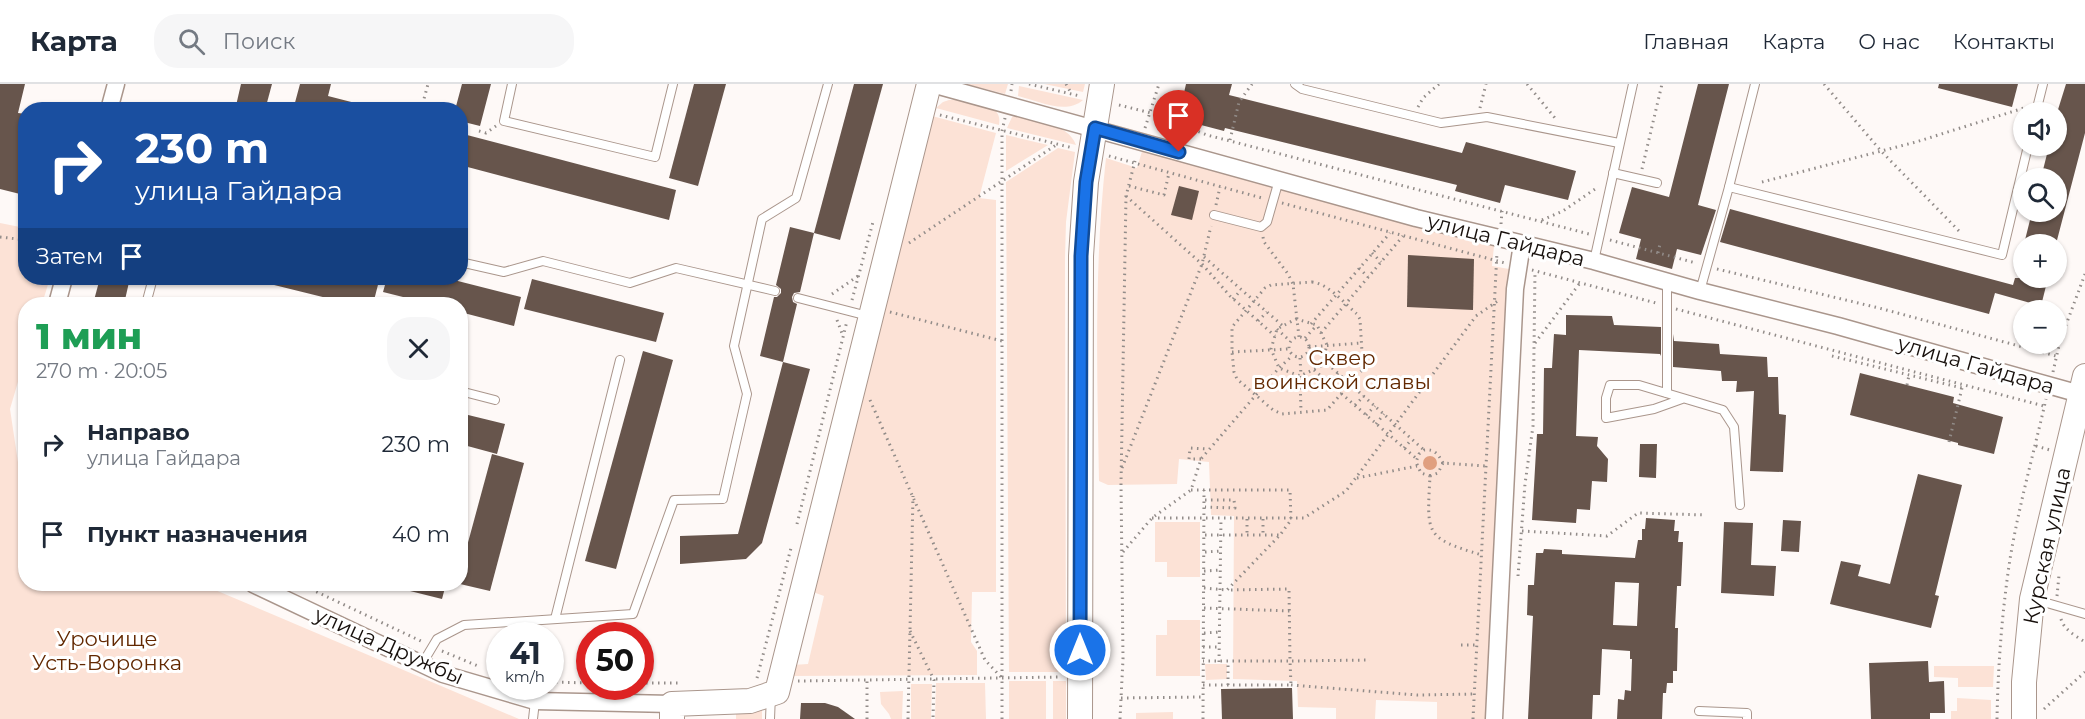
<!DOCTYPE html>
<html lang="ru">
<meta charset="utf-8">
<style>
body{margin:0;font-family:Montserrat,sans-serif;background:#f6f6f7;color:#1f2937;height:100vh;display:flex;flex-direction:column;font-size:22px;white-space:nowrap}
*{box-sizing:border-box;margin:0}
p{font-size:20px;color:#747a83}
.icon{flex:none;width:33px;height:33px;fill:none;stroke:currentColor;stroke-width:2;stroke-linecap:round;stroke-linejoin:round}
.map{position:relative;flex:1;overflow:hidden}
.panel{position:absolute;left:18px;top:213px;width:450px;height:294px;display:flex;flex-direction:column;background:#fff;border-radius:24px;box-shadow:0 2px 4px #0004}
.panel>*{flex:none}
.top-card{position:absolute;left:18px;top:18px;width:450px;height:183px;border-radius:24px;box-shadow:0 2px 4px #0004;background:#1a4fa0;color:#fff;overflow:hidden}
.fabs{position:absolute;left:2013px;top:18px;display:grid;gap:12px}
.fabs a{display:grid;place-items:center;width:54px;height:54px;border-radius:50%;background:#fff;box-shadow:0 2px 4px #0004;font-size:30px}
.speed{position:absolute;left:486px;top:538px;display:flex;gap:12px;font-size:30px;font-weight:700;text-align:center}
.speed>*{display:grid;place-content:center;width:78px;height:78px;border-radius:50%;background:#fff;box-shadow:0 2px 4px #0004;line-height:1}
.speed small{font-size:15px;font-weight:400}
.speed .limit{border:9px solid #d22;background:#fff;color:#111}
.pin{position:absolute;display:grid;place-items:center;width:51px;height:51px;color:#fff;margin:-62px -26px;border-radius:50% 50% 50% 0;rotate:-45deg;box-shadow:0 0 6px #0007}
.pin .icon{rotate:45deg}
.me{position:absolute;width:66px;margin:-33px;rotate:0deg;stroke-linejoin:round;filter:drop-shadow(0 0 4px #0008)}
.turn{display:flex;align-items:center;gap:21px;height:126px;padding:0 18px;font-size:27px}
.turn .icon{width:78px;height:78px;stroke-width:2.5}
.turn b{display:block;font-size:42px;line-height:51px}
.then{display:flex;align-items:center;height:57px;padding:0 18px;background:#0003;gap:12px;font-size:22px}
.round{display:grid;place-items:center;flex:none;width:63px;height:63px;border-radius:24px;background:#f6f6f7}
.overview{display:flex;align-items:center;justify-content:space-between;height:102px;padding:0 18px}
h1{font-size:36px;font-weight:800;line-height:45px;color:#1e9e55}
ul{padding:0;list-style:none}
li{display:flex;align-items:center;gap:18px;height:90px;padding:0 18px}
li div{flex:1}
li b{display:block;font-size:22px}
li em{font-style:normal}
header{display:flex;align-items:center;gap:36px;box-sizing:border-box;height:84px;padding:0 30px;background:#fff;border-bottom:2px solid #e0e1e3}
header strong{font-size:28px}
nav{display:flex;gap:33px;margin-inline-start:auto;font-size:21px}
.search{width:420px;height:54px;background:#f6f6f7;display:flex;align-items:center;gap:15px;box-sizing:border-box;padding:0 21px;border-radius:24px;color:#747a83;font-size:22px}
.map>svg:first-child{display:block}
.green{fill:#fce2d6}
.water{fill:#e09f7f}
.building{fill:#67554c;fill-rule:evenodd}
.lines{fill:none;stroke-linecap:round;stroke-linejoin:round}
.lane-casing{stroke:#aa968c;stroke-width:10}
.street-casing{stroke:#aa968c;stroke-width:19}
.secondary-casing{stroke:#aa968c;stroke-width:26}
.path{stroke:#928c89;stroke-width:3;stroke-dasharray:1.5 4.5;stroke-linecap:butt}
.lane{stroke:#fff;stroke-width:8}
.street{stroke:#fff;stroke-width:16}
.secondary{stroke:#fff;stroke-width:24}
.route-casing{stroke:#114b97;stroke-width:15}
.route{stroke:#1a73e8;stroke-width:10}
.labels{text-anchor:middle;stroke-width:6;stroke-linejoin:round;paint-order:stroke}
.street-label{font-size:21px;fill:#160f0b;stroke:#fff}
.park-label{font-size:21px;fill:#622801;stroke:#fff}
</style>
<header>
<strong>Карта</strong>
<div class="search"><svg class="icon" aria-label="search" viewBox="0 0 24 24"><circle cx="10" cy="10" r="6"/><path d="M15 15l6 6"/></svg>Поиск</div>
<nav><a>Главная</a><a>Карта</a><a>О нас</a><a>Контакты</a></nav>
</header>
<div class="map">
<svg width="2085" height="635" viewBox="0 0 2085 635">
<rect width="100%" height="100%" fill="#fef9f7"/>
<g class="green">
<polygon points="966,0 1008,0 1005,10"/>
<polygon points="1044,0 1085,0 1083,8"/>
<path d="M 1019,2 L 1083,16 C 1066,31 1038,17 1018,12 Z"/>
<path d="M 949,16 L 956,16 L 993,25 C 999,29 1000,34 999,41 L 936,24 L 943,18 Z"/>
<path d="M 1016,31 C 1036,37 1068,39 1076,61 L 1007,44 L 1012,33 Z"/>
<polygon points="932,32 996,49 979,114 996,116 996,508 972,508 971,558 977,567 977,591 789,592 792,581 808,580 824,512 810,507"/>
<polygon points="1006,51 1048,61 1006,87"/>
<polygon points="1058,64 1075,68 1066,138 1065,174 1066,588 1009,588 1006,98"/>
<path d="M 1143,64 L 1488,156 L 1494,162 L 1492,182 L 1509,185 L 1487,635 L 1437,635 L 1437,618 L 1376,616 L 1375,635 L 1336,635 L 1336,624 L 1298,623 L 1297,597 L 1233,595 L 1234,432 L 1211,431 L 1209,378 L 1179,375 L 1177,400 L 1108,401 L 1099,397 C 1097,289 1094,181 1106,74 L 1137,84 Z"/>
<polygon points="0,139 25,144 26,194 50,194 42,220 26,220 25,274 10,325 19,385 25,396 26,500 201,500 519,635 0,635"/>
<polygon points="1155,438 1200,438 1200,493 1167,493 1167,478 1155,478"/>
<polygon points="1167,536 1200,536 1200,592 1156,592 1156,551 1167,551"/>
<polygon points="1205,580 1227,580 1227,595 1206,596"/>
<polygon points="1934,582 1994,582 1993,603 1958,603 1958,594 1934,593"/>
<rect x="1009" y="597" width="37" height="38"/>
<rect x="1053" y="597" width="13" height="38"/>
<polygon points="936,599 985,599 986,635 935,635"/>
<polygon points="911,600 932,600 931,635 911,635"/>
<polygon points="903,607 902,635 891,635 889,630 881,620 880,608"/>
<polygon points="1957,614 1991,616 1991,635 1951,635 1951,627 1957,627"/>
<rect x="736" y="625" width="26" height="10"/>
<polygon points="1173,628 1173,635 1136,635 1136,629"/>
</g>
<circle class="water" cx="1430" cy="379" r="7"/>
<g class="building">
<polygon points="0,0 25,0 18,29 26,30 26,86 20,110 0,105"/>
<polygon points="241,0 272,0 265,26 235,26"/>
<polygon points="300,0 331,0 328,12 363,21 362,26 293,26"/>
<polygon points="462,0 491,0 480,42 460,37 460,26 455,26"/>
<polygon points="694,0 726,0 698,102 669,94"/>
<polygon points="854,0 883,0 840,156 814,149"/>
<polygon points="1186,0 1232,0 1229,11 1462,69 1466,58 1576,87 1568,116 1505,101 1500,119 1455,107 1457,101 1225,44 1224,47 1178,35"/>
<polygon points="1698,0 1729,0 1698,121 1716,126 1701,171 1677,165 1672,185 1636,175 1641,155 1619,149 1632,103 1669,113"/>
<polygon points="1939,0 2018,0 2012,23 1938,4"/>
<polygon points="2066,0 2085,0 2085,49 2056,160 2024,160 2032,128 2056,128 2056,94 2041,94 2049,62 2056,62 2056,32"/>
<polygon points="467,51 676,106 669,136 460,81"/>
<polygon points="1179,102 1199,107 1192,136 1171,131"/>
<polygon points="1730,125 2013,201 2015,194 2048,194 2041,222 1995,209 1989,230 1720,158"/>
<polygon points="790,143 814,149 800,208 794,209 792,213 793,218 797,220 783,278 760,272 774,213 777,213 781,209 781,205 776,201"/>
<polygon points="1408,171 1474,175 1473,226 1407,223"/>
<polygon points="100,194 130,194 124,220 93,220"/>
<polygon points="263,194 364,194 379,197 373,220 351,220 262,198"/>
<polygon points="387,194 446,194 521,213 514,242 460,228 460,220 431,220 383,208"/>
<polygon points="532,195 664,229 656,258 524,225"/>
<polygon points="1566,231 1612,232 1614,241 1661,243 1661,272 1660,270 1579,266 1576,352 1598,353 1597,362 1608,375 1607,398 1592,397 1590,426 1577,425 1576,439 1532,436 1537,350 1543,350 1544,284 1552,284 1554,250 1566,251"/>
<polygon points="1673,250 1674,257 1719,260 1720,270 1767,273 1768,293 1778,293 1779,330 1786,331 1783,388 1750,387 1754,307 1736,308 1737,297 1722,297 1721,287 1673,283"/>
<polygon points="643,267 673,276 616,485 585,477"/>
<polygon points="783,278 810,285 762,459 746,475 680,480 680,452 738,450"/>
<polygon points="1860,289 1954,313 1953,319 2003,333 1994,370 1958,361 1958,359 1850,331"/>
<polygon points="460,329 505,340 497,370 460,360"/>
<polygon points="1640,360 1657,360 1656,394 1639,393"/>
<polygon points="492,370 524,379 490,507 460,500 460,488"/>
<polygon points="1918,390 1962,401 1935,511 1939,512 1931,544 1830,520 1841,477 1861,481 1858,492 1890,500"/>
<path d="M 1646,434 L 1675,436 L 1674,447 L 1679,447 L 1678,458 L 1683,458 L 1681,502 L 1677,502 L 1675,544 L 1678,544 L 1677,587 L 1673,587 L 1673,599 L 1667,599 L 1666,609 L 1663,609 L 1662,635 L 1617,635 L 1618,615 L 1624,616 L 1625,606 L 1631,607 L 1632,575 L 1630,575 L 1630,567 L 1602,565 L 1600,611 L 1593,611 L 1592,635 L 1528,635 L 1533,532 L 1527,531 L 1528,501 L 1534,501 L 1536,469 L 1543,469 L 1544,465 L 1562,466 L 1562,470 L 1635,474 L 1638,456 L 1642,456 L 1642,445 L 1645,445 ZM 1615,498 L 1639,499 L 1637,542 L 1613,541 Z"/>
<polygon points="1783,436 1801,437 1799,468 1781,467"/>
<polygon points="1724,438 1753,439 1751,481 1776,482 1774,512 1721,509"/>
<polygon points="398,500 446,500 442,515 398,504"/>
<polygon points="1928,577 1929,598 1944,597 1945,629 1930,629 1930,635 1871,635 1869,579"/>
<polygon points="1292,604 1293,635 1222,635 1221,605"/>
<polygon points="801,619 825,619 838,623 855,635 800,635"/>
</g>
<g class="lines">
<g class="lane-casing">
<g id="lane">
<polyline points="512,0 504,37 655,73 673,0"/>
<polyline points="1295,0 1302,5 1441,39 1487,33 1619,59"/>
<polyline points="2036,28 2043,0"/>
<polyline points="1613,89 1657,99"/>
<polyline points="1729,103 1755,0"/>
<polyline points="1214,131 1261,143 1267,138 1279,96"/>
<polyline points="1594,177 1633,0"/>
<polyline points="460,178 504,188 543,177 630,199 676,184 775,207"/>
<polyline points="1700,207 1729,103 2002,171 2028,62"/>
<polyline points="798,214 868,232"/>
<polyline points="146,220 153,194"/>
<polyline points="460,307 495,316"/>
<polyline points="1667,309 1667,197"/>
<polyline points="1682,315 1654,325 1606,334 1606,314 1610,301 1639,301 1723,326 1734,343 1740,421"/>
<polyline points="460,399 461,396"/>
<polyline points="2033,515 2085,530"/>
<polyline points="555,535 620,276"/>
<polyline points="422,580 437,555 464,541 633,530 674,416 723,415 747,310 734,262 762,135 796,114 828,0"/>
<polyline points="1699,627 1747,629 1747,635"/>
<polyline points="533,635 535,617"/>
<polyline points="770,635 771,611"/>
</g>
</g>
<g class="street-casing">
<g id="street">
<polyline points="932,0 1416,134 1594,177 1700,207 1838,242 2080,310"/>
<polyline points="109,26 116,0"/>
<polyline points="57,220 64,194"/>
<polyline points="253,500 443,590 535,617 672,620"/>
<polyline points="1494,635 1515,205 1522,160"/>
</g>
</g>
<g class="secondary-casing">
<g id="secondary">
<polyline points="672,635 672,620 750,617 777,608 929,0"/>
<polyline points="1080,635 1081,172 1086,98 1102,0"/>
<polyline points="2024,635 2024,598 2032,515 2085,292"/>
</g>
</g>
<g class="path">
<polyline points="1029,0 1080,12"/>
<polyline points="1066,0 1071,9"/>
<polyline points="1527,0 1555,34"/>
<polyline points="1824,0 1881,67 1960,148"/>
<polyline points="1011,7 1012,0"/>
<polyline points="1119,21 1151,29 1207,51 1589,150"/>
<polyline points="1418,23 1423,14 1439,0"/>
<polyline points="1480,24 1486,0"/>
<polyline points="421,26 428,0"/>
<polyline points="940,31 1073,64"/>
<polyline points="460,42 469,44"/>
<polyline points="1145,44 1159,0"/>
<polyline points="479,47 486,49 496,42"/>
<polyline points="1230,56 1239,18 1252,0"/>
<polyline points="1109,72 1262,114"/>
<polyline points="1642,85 1662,0"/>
<polyline points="1762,98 1916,58 2027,23"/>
<polyline points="1129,102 1164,111 1169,89"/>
<polyline points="1126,112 1202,180 1230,212 1275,252"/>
<polyline points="1282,119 1505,179"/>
<polyline points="1216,121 1220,103"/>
<polyline points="1542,136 1563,127 1598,103"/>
<polyline points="1501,140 1502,127"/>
<polyline points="0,153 26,156"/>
<polyline points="1263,153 1264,158 1288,190 1293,200 1299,253"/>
<polyline points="1610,156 1696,179"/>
<polyline points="909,159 1056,61"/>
<polyline points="1372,169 1381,178"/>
<polyline points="1658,169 1660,160"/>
<polyline points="1204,173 1283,242"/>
<polyline points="1359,184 1368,193"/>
<polyline points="1717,185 1879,224 2056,272"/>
<polyline points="1532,186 1656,219"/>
<path d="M 1312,198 C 1329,200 1345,220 1357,230 L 1360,235 L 1363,285 L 1327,326 L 1282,330 L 1273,326 L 1237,295 L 1234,288 L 1232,268 L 1232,243 L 1265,204 L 1271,201 Z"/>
<polyline points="832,210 858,192"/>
<polyline points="1233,215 1241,206"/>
<polyline points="852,216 873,138"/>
<polyline points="1676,225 2044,322"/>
<polyline points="890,228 1002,257"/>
<polygon points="1296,235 1317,241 1327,261 1321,282 1300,292 1279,284 1271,265 1277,245"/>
<polyline points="837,236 843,252"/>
<polyline points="1258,237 1267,228"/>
<polyline points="1311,240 1390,149"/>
<polyline points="1277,245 1290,257"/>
<polyline points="1321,249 1403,152"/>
<circle cx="1299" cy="263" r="10"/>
<polyline points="1305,254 1317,241"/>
<polyline points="1535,259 1580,199"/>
<polyline points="1309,263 1361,259"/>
<polyline points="1232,268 1288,265"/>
<polyline points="1308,270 1317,283"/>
<polyline points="1832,272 1962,304"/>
<polyline points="1300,274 1301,291"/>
<polyline points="1323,276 1424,366"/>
<polyline points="1314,286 1417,375"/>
<polyline points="2053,288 2060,257 2085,190"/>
<polyline points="1300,292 1301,328"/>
<polyline points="1329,299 1338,289"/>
<polyline points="1907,301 1909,291"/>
<polyline points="870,316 985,576 1002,594"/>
<polyline points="1355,321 1364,312"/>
<polyline points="1366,331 1375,322"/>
<polyline points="1376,340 1384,330"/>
<polyline points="1949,358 1962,304"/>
<polyline points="2036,362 2050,366"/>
<polyline points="1404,364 1412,355"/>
<polyline points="1201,375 1189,375 1190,364 1208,365"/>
<path d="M 1443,379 C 1438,370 1435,365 1424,366 L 1419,370 L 1416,378 L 1421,389 L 1430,392 C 1427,450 1424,454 1482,471"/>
<polyline points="1122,384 1202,180 1211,142"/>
<polyline points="1430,392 1438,389 1443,379 1486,382"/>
<polyline points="1357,394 1417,382"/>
<polyline points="1191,406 1290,406 1291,436 1280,451 1227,506 1289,505 1290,577 1203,577"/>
<polyline points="1205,416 1234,416 1235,424 1205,423"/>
<polyline points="1152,434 1304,434 1346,407 1476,232 1499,216"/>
<polyline points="1247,435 1247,451"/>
<polyline points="1263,435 1263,451"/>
<polyline points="797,440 847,237"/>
<polyline points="1522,447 1607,452 1638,429 1706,431"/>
<polyline points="1205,451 1280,451"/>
<polyline points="1123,468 1152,434 1191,406 1201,375 1279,284 1292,272"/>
<polyline points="1205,468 1221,467"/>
<polyline points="1204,487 1221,486"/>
<polyline points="1518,492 1525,400 1533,342 1535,187"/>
<polyline points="300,500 423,558"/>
<polyline points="1204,504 1227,506"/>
<polyline points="2057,512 2059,491"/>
<polyline points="1204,524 1290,527"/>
<path d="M 2061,535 C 2064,546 2076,552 2085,558"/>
<polyline points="910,547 934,596 933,635"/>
<polyline points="1204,549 1220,548"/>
<polyline points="1461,561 1477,561"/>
<polyline points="1203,563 1219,563"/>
<polyline points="442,567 478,582"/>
<polyline points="1219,578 1221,434"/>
<polyline points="757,594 791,464"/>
<polyline points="798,597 1062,593"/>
<polyline points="550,598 590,599"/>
<polyline points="640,599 678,599"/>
<polyline points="1203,601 1291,601 1290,577 1370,576"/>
<polyline points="1228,601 1228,578"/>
<polyline points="1291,601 1417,611 1474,610"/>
<polyline points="1121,614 1203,613"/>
<polyline points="2044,625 2085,588"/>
<polyline points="867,635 867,596"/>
<polyline points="908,635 913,412"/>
<polyline points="1002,635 1002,47 1005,34"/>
<polyline points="1120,635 1123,575 1121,400 1126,112 1136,73"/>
<polyline points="1203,635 1204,406"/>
<polyline points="1473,635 1497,168"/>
<path d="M 1997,635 C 1998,581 2002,528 2010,475 C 2019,421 2034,368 2046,315"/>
</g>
<use href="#lane" class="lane"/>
<use href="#street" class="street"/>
<use href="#secondary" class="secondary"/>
</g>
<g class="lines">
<g class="route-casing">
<polyline id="route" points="1080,566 1081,172 1086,98 1095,44 1179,68"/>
</g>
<use href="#route" class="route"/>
</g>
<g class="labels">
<g class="street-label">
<text transform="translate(1506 156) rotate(14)" y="7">улица Гайдара</text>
<text transform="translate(1976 281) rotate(16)" y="7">улица Гайдара</text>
<text transform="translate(2047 462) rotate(-78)" y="7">Курская улица</text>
<text transform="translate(389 562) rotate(24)" y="7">улица Дружбы</text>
</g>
<g class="park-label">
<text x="1342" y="281">Сквер<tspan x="1342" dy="24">воинской славы</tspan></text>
<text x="107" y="562">Урочище<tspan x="107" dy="24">Усть-Воронка</tspan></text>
</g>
</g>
</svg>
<div class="fabs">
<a><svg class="icon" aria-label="sound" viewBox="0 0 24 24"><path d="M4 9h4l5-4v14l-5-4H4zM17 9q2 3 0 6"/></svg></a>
<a><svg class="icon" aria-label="search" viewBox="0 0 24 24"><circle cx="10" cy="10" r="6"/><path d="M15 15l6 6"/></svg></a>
<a>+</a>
<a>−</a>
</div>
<div class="speed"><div>41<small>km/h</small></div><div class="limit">50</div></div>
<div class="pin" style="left:1179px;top:68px;background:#d93025"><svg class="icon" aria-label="arrive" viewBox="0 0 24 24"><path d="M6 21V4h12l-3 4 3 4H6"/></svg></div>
<svg class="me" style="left:1080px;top:566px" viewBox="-20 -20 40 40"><circle r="17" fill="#1a73e8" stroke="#fff" stroke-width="3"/><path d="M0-11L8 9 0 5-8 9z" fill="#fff"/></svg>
<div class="top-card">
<div class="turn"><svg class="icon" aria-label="right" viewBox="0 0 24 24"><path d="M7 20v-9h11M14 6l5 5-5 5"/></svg><div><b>230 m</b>улица Гайдара</div></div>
<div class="then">Затем<svg class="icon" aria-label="arrive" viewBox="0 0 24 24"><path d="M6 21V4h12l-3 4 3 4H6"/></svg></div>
</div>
<section class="panel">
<div class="overview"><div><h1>1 мин</h1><p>270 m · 20:05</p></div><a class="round"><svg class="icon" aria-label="close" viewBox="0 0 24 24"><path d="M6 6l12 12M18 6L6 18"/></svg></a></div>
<ul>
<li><svg class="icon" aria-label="right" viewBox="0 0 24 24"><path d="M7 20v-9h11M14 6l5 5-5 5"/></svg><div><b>Направо</b><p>улица Гайдара</p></div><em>230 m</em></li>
<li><svg class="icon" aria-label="arrive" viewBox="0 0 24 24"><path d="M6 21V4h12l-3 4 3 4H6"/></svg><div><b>Пункт назначения</b></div><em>40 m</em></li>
</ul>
</section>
</div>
